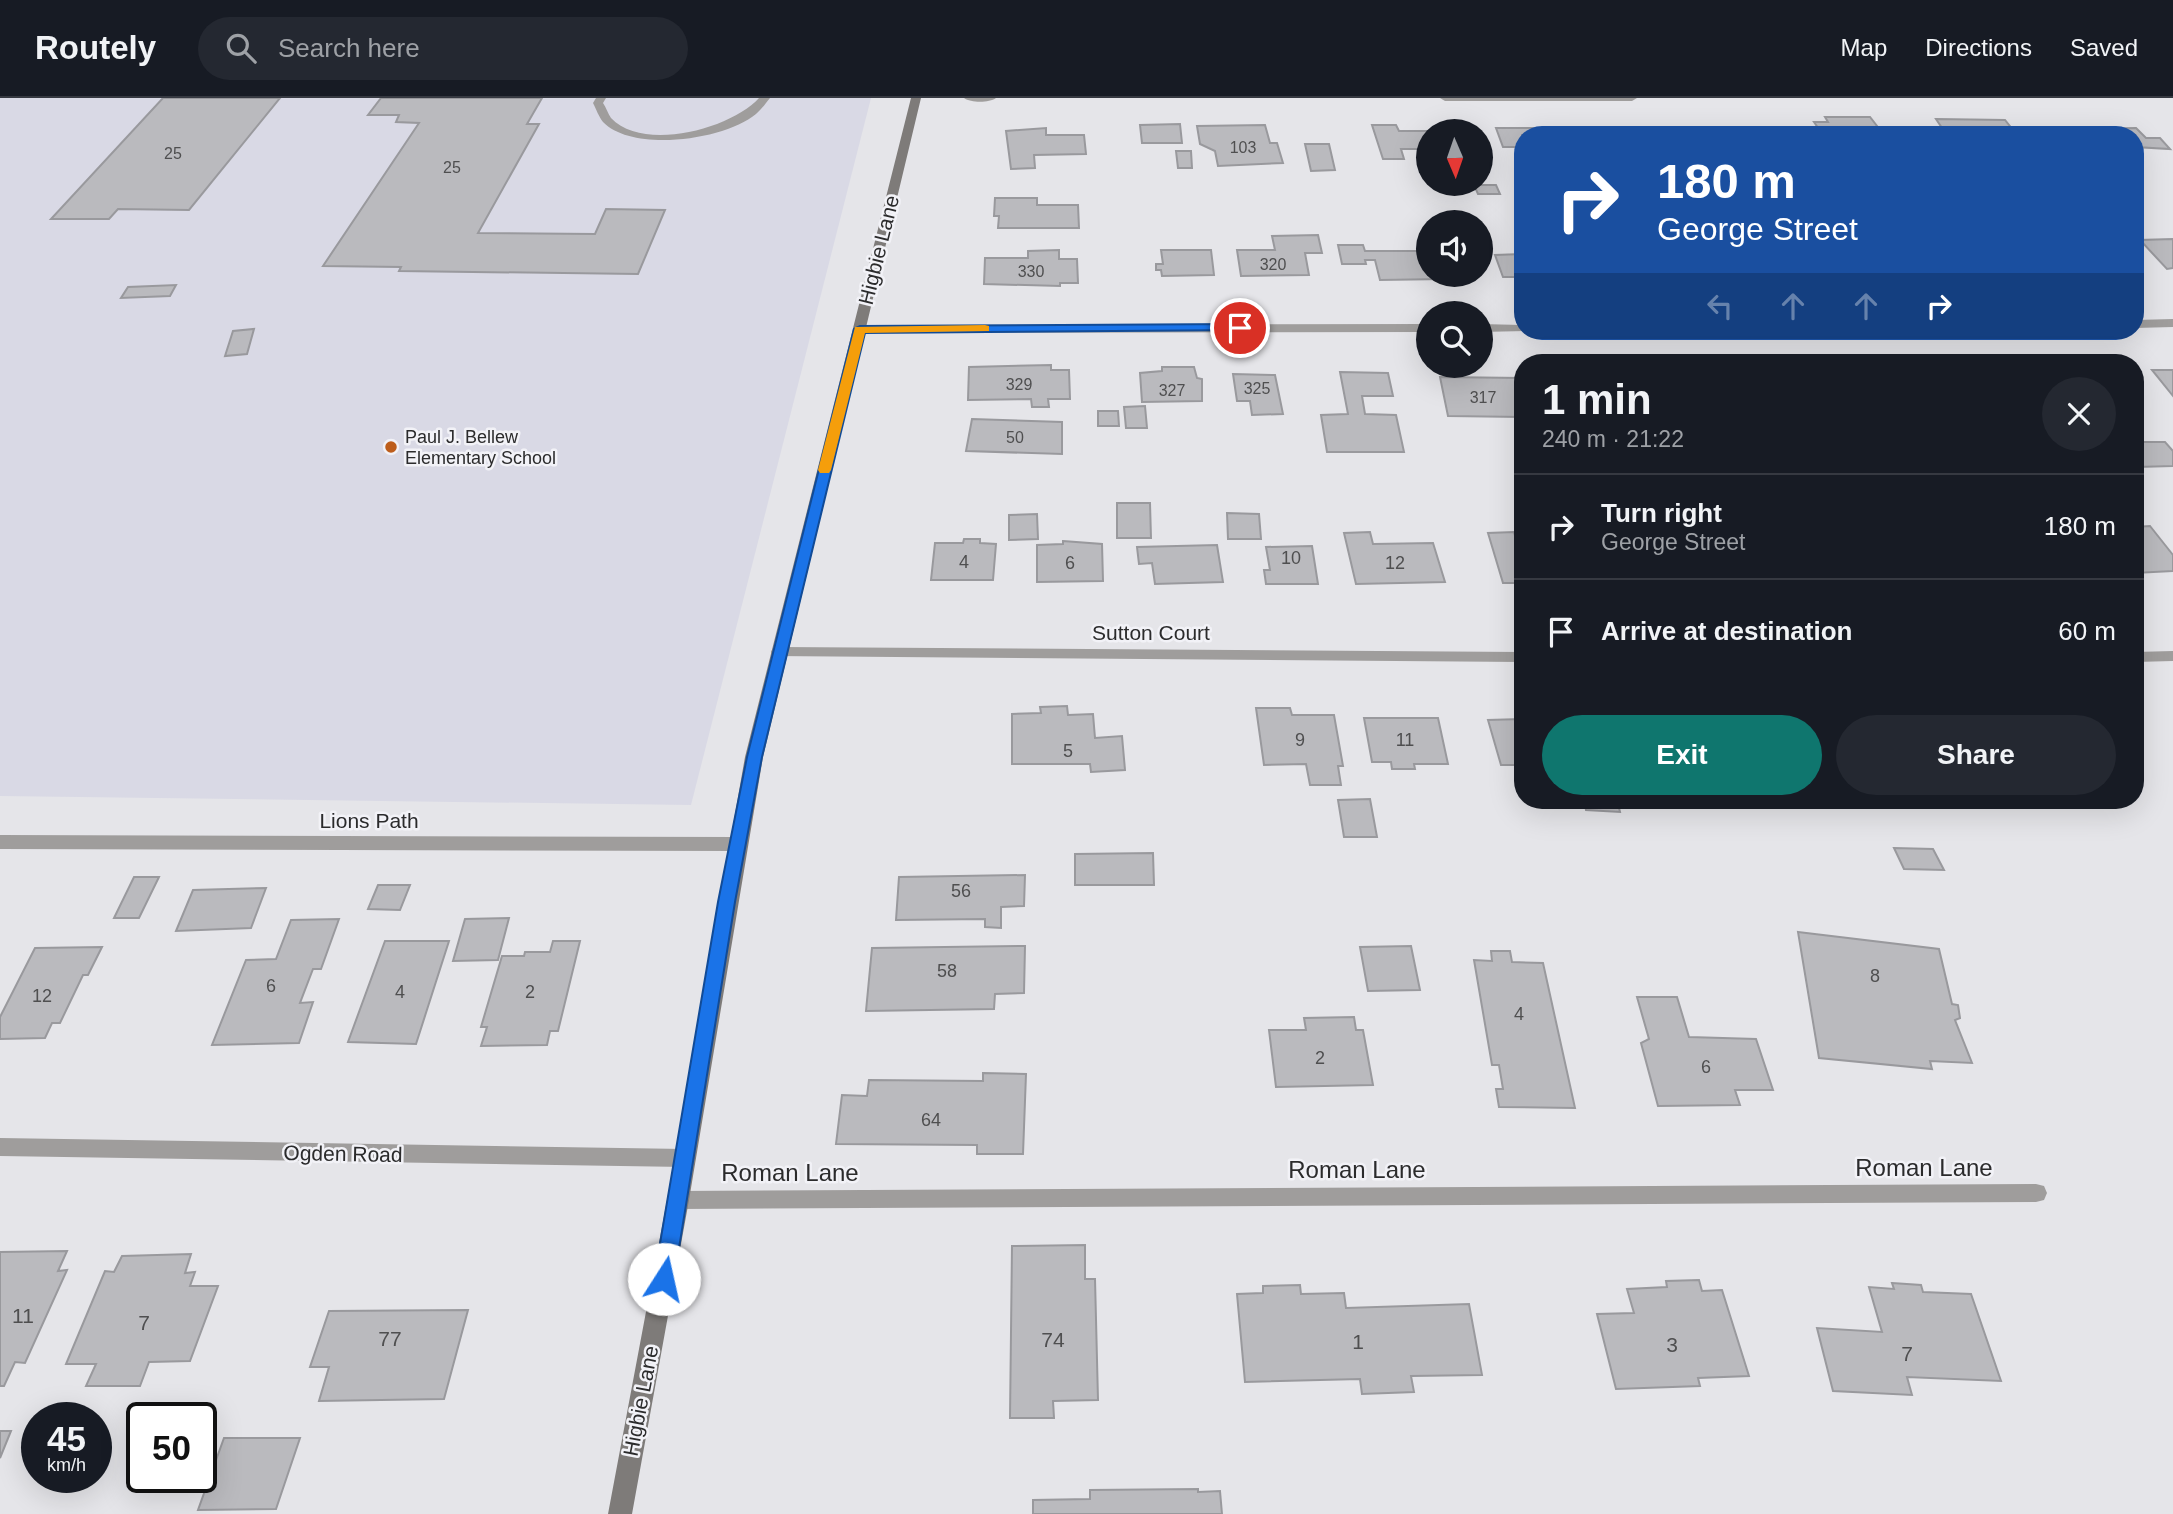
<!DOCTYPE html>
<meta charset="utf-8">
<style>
body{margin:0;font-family:Arial,sans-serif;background:#242831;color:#f1f3f6;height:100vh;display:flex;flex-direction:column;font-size:26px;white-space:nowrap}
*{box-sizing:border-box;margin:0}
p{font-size:23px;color:#9ea1a6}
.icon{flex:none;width:38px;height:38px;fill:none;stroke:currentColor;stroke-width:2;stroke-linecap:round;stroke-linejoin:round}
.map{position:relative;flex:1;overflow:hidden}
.sheet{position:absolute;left:1514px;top:256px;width:630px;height:455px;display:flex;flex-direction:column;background:#171b24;border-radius:28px;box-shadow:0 7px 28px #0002}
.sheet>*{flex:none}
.hud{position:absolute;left:1514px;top:28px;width:630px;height:214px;border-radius:28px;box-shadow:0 7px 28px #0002;background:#1a4fa0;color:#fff;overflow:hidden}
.needle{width:46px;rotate:178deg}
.tools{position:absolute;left:1416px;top:21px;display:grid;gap:14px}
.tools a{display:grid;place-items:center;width:77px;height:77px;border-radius:50%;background:#171b24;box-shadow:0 7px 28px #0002;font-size:35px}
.speed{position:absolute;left:21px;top:1304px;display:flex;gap:14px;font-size:35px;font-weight:700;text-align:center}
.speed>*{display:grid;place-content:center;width:91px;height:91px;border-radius:50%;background:#171b24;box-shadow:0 7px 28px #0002;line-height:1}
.speed small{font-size:18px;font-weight:400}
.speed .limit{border:4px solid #111;border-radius:10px;background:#fff;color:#111}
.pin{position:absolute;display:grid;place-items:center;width:60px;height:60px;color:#fff;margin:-30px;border:4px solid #fff;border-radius:50%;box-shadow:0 2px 7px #0007}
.me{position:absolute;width:77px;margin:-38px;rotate:10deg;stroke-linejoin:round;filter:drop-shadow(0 0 5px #0008)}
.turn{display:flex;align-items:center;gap:24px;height:147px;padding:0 28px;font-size:32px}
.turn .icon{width:91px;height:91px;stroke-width:2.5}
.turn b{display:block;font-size:49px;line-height:60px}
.lanes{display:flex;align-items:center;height:66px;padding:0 28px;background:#0003;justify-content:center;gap:35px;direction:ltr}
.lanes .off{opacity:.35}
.round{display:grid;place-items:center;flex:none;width:74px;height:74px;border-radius:37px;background:#242831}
.overview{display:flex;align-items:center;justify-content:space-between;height:119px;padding:0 28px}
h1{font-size:42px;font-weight:800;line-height:52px}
.primary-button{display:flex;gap:14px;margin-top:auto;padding:14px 28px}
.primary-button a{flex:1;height:80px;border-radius:42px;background:#0f766e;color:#fff;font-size:28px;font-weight:800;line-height:80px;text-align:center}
.primary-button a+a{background:#242831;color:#f1f3f6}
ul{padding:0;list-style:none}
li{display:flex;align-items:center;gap:21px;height:105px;padding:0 28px;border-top:2px solid #363941}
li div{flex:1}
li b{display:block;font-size:26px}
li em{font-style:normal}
header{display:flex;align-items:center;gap:42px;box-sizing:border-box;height:98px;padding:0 35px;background:#171b24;border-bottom:2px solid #363941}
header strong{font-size:33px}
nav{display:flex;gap:38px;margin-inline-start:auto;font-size:24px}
.search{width:490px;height:63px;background:#242831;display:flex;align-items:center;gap:18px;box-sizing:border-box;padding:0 24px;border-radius:38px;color:#9ea1a6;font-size:26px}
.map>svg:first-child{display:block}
.built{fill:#d9d9e5}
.building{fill:#bababe;stroke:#99999d;stroke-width:2}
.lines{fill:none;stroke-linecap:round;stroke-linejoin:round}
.lane{fill:#9f9d9c;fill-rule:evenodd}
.street{fill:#9f9d9c;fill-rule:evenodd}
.secondary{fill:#7e7b79;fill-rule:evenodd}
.route{fill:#1a73e8;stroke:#114b97;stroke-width:2}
.slow{fill:#f59e0b}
.poi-dot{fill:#bd5d1b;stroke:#f2f2f7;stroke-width:2.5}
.labels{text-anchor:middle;stroke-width:5;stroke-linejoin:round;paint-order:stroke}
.far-number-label{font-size:16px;fill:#4f4f50}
.far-poi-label{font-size:18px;fill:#2b2b2c;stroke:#f2f2f7;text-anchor:start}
.number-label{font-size:18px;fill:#4f4f50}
.street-label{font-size:21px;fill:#2b2b2c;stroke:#f2f2f7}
.near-number-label{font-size:21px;fill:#4f4f50}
.near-street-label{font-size:24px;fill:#2b2b2c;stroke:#f2f2f7}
</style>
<header>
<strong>Routely</strong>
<div class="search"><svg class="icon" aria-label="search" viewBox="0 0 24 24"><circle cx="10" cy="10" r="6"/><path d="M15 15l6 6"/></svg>Search here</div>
<nav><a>Map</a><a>Directions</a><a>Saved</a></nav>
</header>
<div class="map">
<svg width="2173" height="1416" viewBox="0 0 2173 1416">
<rect width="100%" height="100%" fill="#e5e5e9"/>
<polygon class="built" points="0,0 871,0 691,707 0,698"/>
<g class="building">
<polygon points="163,0 280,0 189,112 118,111 109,121 51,121"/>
<polygon points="381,0 542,0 527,26 539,26 478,135 595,136 606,111 665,112 638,176 399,173 401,169 323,168 419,25 396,24 399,17 368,17"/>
<polygon points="1825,19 1870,19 1884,37 1823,37 1814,24 1828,24"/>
<polygon points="1936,21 2005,22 2017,37 1927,37 1921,29 1942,30"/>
<polygon points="1180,26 1182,45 1142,45 1140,27"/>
<polygon points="1265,27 1270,45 1277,45 1283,65 1218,68 1215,53 1200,46 1197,28"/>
<polygon points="1372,27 1396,27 1399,33 1429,33 1428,51 1401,51 1404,61 1383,61"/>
<polygon points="1046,30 1046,37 1084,37 1086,56 1034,57 1035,70 1011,71 1006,33"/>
<polygon points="1496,30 1571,30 1574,37 1522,37 1522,49 1503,49"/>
<polygon points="2136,30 2146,40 2160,40 2170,51 2135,49 2135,37 2085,37 2079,31"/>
<polygon points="1305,46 1329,46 1335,72 1311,73"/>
<polygon points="1176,53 1191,53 1192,70 1178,70"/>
<polygon points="1474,87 1496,87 1500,96 1478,96"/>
<polygon points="995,100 1037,100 1037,107 1078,107 1079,130 998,130 999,118 994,118"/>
<polygon points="1318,137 1322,155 1305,155 1309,177 1241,178 1237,152 1275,152 1272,138"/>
<polygon points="2173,141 2173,170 2167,171 2140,142"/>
<polygon points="1338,147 1363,147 1365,153 1428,153 1428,177 1442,177 1444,181 1380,182 1375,162 1365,162 1366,166 1342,166"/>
<polygon points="1059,152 1059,161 1077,161 1078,185 1060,185 1060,188 984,186 985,160 1028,160 1028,153"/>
<polygon points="1161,152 1211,152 1214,177 1162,178 1161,172 1156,172 1156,166 1163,166"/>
<polygon points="1522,156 1522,179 1503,179 1495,157"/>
<polygon points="176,187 170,198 121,200 128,189"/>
<polygon points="254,231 247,256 225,258 233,233"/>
<polygon points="2034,262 2081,262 2083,264 2036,264"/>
<polygon points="1051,267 1051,272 1069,272 1070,301 1048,301 1049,309 1032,309 1031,301 968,302 969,269"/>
<polygon points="1162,269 1194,269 1197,280 1202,281 1202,303 1142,304 1140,275 1162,273"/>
<polygon points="2152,272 2173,272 2173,298"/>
<polygon points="1340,274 1388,275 1393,298 1362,298 1365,316 1396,317 1404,354 1327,354 1321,317 1348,316"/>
<polygon points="1233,276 1275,277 1283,316 1252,317 1250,303 1237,303"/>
<polygon points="1440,279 1522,280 1522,319 1448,318"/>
<polygon points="1145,308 1147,330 1126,330 1124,309"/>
<polygon points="1098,313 1118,313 1119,328 1098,328"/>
<polygon points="972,321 1062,324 1062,356 966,353"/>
<polygon points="2135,344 2165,344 2173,353 2173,368 2137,369"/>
<polygon points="1117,405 1150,405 1151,440 1117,440"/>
<polygon points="1227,415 1259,416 1261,441 1228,441"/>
<polygon points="1037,416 1038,441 1009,442 1009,417"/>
<polygon points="2150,428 2173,457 2173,473 2135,475 2135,429"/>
<polygon points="1370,434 1373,446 1433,445 1445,484 1356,486 1344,435"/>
<polygon points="1514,434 1517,445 1522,445 1522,485 1503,485 1488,435"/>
<polygon points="964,441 980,441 980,445 996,446 993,482 931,482 935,445 963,445"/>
<polygon points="1063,443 1102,446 1103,483 1037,484 1037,447 1063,446"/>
<polygon points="1217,447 1223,484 1155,486 1152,465 1139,466 1137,449"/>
<polygon points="1312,448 1318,486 1266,486 1264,472 1270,472 1266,449"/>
<polygon points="1067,608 1068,617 1093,616 1095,640 1122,638 1125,672 1091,674 1090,666 1012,666 1012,616 1041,615 1040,609"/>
<polygon points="1256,610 1290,610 1292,617 1334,617 1343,668 1338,668 1341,687 1310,687 1306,666 1264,667"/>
<polygon points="1364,620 1438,620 1448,666 1414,666 1415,671 1392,671 1391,664 1372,664"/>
<polygon points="1522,621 1522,667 1501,667 1488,622"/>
<polygon points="1370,701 1377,739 1344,739 1338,702"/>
<polygon points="1584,702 1617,702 1620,714 1586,712"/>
<polygon points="1894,750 1933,751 1944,772 1904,771"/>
<polygon points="1153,755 1154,787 1075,787 1075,756"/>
<polygon points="1025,777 1024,808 1001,809 1001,830 985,829 985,821 896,822 899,779"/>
<polygon points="134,779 159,779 139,820 114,820"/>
<polygon points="378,787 410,787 400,812 368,811"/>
<polygon points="266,790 251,830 176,833 193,792"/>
<polygon points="509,820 498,862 453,863 465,821"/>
<polygon points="339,821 321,871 313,871 300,905 313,904 299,945 212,947 246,862 276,861 291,822"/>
<polygon points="1798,834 1939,851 1952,906 1958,907 1960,920 1955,922 1972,965 1930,963 1932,971 1819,960"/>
<polygon points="385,843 449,843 416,946 348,944"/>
<polygon points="553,843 580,843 558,933 550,933 547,947 481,948 487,929 481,929 502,858 524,858 525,854 550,854"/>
<polygon points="1025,848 1024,895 995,896 994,911 866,913 872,850"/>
<polygon points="1411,848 1420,892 1368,893 1360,849"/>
<polygon points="102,849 88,877 83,877 60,925 52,925 45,940 0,941 0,919 35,850"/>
<polygon points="1491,853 1510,853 1512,864 1543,865 1575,1010 1499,1009 1496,991 1503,991 1499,967 1492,967 1474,862 1492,863"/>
<polygon points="1637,899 1677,899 1689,939 1756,941 1773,992 1735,992 1740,1007 1658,1008 1641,945 1649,941"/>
<polygon points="1354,919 1356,932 1363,932 1373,987 1276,989 1269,932 1306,932 1304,920"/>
<polygon points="983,975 1026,976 1023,1056 977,1056 977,1047 836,1046 842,997 867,998 869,982 983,983"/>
<polygon points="1085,1147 1085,1181 1095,1181 1098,1302 1053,1303 1054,1320 1010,1320 1012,1148"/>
<polygon points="67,1153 58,1173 67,1172 25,1265 15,1264 4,1288 0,1288 0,1154"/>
<polygon points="191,1156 185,1175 195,1174 190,1188 218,1188 190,1263 149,1264 140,1288 86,1288 96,1266 66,1266 105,1173 114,1174 122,1158"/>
<polygon points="1699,1182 1702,1193 1722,1192 1749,1278 1698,1280 1700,1288 1616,1291 1597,1216 1634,1215 1627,1191 1667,1189 1666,1183"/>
<polygon points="1892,1185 1921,1187 1923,1194 1971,1196 2001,1283 1907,1279 1912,1297 1833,1293 1817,1230 1882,1234 1869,1189 1894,1191"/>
<polygon points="1300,1187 1301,1196 1344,1195 1346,1210 1469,1206 1482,1277 1411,1278 1414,1294 1362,1296 1360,1281 1245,1284 1237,1196 1263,1195 1263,1188"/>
<polygon points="468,1212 444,1301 319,1303 329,1269 310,1269 329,1213"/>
<polygon points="0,1333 11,1333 0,1360"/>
<polygon points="224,1340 300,1340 276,1411 198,1412"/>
<polygon points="1198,1391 1198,1394 1220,1393 1222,1416 1033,1416 1033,1402 1090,1401 1090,1392"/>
</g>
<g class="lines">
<path class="lane" d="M 596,0 L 606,0 L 603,5 C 606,9 608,16 611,20 C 644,55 732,30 759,0 L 770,0 C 766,5 761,12 756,16 C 725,42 633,55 603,24 C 599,19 596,11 593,5 Z"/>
<g class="street">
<path d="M 964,0 L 996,0 C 989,5 971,5 964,0 Z"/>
<polygon points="1440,0 1637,0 1632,3 1445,3"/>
<polygon points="2173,221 2173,229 2135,230 2135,222"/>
<polygon points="1428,226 1428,234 860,235 854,231 860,227"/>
<polygon points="1480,226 1522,227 1522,233 1527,233 1480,234"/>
<polygon points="779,549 1522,554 1522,564 773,558 771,554 773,550"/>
<polygon points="2173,553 2173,563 2135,564 2135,554"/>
<polygon points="0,737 737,739 743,741 746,746 743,751 737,753 0,751"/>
<polygon points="0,1040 685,1051 692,1054 695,1060 692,1066 685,1069 0,1058"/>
<polygon points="2036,1086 2044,1088 2047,1095 2044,1102 2036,1104 678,1111 670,1109 667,1102 670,1095 678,1093"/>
</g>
<polygon class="secondary" points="911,0 921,0 763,659 689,1102 632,1416 608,1416 667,1102 745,659"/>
</g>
<polygon class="route" points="1240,226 1245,230 1244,232 865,235 762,659 735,804 674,1181 671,1187 664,1190 656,1187 654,1181 718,804 747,659 854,231 860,228"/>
<polygon class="slow" points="985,227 989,228 989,233 865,235 831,372 829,375 820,375 818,372 855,229"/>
<circle class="poi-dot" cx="391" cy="349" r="7"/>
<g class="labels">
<g class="far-number-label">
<text x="1243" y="55">103</text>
<text x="173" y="61">25</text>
<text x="452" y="75">25</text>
<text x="1273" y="172">320</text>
<text x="1031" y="179">330</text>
<text x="1019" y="292">329</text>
<text x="1257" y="296">325</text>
<text x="1172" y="298">327</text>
<text x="1483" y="305">317</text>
<text x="1015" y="345">50</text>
</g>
<g class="far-poi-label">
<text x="405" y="345">Paul J. Bellew<tspan x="405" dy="21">Elementary School</tspan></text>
</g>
<g class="number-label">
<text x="1291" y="466">10</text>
<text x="964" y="470">4</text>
<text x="1070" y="471">6</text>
<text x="1395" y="471">12</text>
<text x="1300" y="648">9</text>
<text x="1405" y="648">11</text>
<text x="1068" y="659">5</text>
<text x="961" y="799">56</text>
<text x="947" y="879">58</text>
<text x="1875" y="884">8</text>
<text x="271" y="894">6</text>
<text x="400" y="900">4</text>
<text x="530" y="900">2</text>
<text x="42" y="904">12</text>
<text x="1519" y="922">4</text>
<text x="1320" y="966">2</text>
<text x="1706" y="975">6</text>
<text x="931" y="1028">64</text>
</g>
<g class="street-label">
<text transform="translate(879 152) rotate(-76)" y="7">Higbie Lane</text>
<text x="1151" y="542">Sutton Court</text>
<text x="369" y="730">Lions Path</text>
<text transform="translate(343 1056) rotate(1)" y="7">Ogden Road</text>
<text transform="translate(641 1303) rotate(-79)" y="7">Higbie Lane</text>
</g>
<g class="near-number-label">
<text x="23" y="1225">11</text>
<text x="144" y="1232">7</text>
<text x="390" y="1248">77</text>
<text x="1053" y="1249">74</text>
<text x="1358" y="1251">1</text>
<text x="1672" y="1254">3</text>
<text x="1907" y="1263">7</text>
</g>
<g class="near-street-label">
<text x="1924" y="1078">Roman Lane</text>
<text x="1357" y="1080">Roman Lane</text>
<text x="790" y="1083">Roman Lane</text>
</g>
</g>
</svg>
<div class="tools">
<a><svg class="needle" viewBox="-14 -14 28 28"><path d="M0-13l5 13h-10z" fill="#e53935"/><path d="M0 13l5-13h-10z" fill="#9ea1a6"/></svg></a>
<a><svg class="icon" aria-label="sound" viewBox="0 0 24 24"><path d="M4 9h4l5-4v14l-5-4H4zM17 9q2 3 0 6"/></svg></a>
<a><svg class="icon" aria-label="search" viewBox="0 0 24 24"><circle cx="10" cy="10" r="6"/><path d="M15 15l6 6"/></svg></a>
</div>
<div class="speed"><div>45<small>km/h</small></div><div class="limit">50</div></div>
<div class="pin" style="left:1240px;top:230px;background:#d93025"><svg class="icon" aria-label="arrive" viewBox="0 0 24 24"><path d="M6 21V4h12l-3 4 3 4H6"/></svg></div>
<svg class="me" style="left:664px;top:1181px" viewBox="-20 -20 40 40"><circle r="19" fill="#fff"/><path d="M0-13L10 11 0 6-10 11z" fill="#1a73e8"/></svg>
<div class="hud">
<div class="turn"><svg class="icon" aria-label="right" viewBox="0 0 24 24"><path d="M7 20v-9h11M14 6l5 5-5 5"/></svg><div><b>180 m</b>George Street</div></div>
<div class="lanes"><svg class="icon off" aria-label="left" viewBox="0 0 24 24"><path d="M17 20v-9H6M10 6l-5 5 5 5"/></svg><svg class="icon off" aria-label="ahead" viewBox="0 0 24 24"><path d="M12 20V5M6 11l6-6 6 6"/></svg><svg class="icon off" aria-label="ahead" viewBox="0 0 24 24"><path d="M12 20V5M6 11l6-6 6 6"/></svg><svg class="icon" aria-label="right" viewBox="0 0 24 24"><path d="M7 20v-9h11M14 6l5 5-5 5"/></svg></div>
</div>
<section class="sheet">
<div class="overview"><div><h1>1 min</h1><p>240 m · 21:22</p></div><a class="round"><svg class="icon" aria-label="close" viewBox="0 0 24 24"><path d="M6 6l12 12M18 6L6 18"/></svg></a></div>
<ul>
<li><svg class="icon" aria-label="right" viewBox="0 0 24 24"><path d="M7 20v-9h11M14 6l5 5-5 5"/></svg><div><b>Turn right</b><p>George Street</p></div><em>180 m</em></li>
<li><svg class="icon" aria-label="arrive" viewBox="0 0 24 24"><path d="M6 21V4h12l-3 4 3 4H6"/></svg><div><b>Arrive at destination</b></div><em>60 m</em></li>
</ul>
<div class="primary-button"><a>Exit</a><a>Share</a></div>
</section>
</div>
